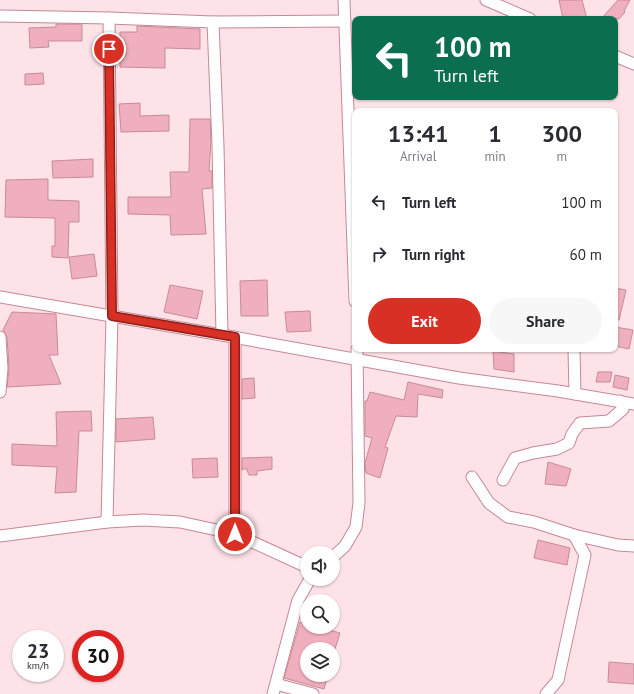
<!DOCTYPE html>
<style>
body{margin:0;font-family:"PT Sans",sans-serif;background:#f7f7f7;color:#2b2b33;height:100vh;display:flex;flex-direction:column;font-size:15px;white-space:nowrap}
*{box-sizing:border-box;margin:0}
p{font-size:13px;color:#7c7c81}
.icon{flex:none;width:22px;height:22px;fill:none;stroke:currentColor;stroke-width:2;stroke-linecap:round;stroke-linejoin:round}
.map{position:relative;flex:1;overflow:hidden}
.details{position:absolute;left:352px;top:108px;width:266px;height:244px;display:flex;flex-direction:column;background:#fff;border-radius:8px;box-shadow:0 1px 3px #0004}
.details>*{flex:none}
.banner{position:absolute;left:352px;top:16px;width:266px;height:84px;border-radius:8px;box-shadow:0 1px 3px #0004;background:#0b6e4f;color:#fff;overflow:hidden}
.tools{position:absolute;left:300px;top:546px;display:grid;gap:8px}
.tools a{display:grid;place-items:center;width:40px;height:40px;border-radius:50%;background:#fff;box-shadow:0 1px 3px #0004;font-size:20px}
.speed{position:absolute;left:12px;top:630px;display:flex;gap:8px;font-size:20px;font-weight:700;text-align:center}
.speed>*{display:grid;place-content:center;width:52px;height:52px;border-radius:50%;background:#fff;box-shadow:0 1px 3px #0004;line-height:1}
.speed small{font-size:10px;font-weight:400}
.speed .limit{border:6px solid #d22;background:#fff;color:#111}
.pin{position:absolute;display:grid;place-items:center;width:34px;height:34px;color:#fff;margin:-17px;border:2px solid #fff;border-radius:50%;box-shadow:0 1px 4px #0007}
.me{position:absolute;width:44px;margin:-22px;rotate:0deg;stroke-linejoin:round;filter:drop-shadow(0 0 3px #0008)}
.turn{display:flex;align-items:center;gap:14px;height:84px;padding:0 16px;font-size:18px}
.turn .icon{width:52px;height:52px;stroke-width:2.5}
.turn b{display:block;font-size:28px;line-height:34px}
.eta{display:flex;justify-content:space-evenly;align-items:center;height:68px;text-align:center}
.eta b{font-size:24px;font-weight:800;line-height:28px}
.cta{display:flex;gap:8px;margin-top:auto;padding:8px 16px}
.cta a{flex:1;height:46px;border-radius:24px;background:#d93025;color:#fff;font-size:16px;font-weight:800;line-height:46px;text-align:center}
.cta a+a{background:#f7f7f7;color:#2b2b33}
ul{padding:0;list-style:none}
li{display:flex;align-items:center;gap:12px;height:52px;padding:0 16px}
li div{flex:1}
li b{display:block;font-size:15px}
li em{font-style:normal}
.map>svg:first-child{display:block}
.building{fill:#efafbe;stroke:#c78b99}
.lines{fill:none;stroke-linecap:round;stroke-linejoin:round}
.street-casing{stroke:#c58896;stroke-width:13}
.street{stroke:#fff;stroke-width:11}
.route-casing{stroke:#8d1f18;stroke-width:10}
.route{stroke:#d93025;stroke-width:7}
</style>
<div class="map">
<svg width="634" height="694" viewBox="0 0 634 694">
<rect width="100%" height="100%" fill="#fde2e8"/>
<g class="building">
<polygon points="559,0 582,0 587,19 563,19"/>
<polygon points="618,0 630,0 624,11 625,12 619,19 601,19"/>
<polygon points="56,24 82,24 82,41 48,41 49,47 30,48 29,28 56,27"/>
<polygon points="137,26 200,29 200,49 165,48 165,68 120,67 120,32 137,32"/>
<polygon points="43,73 44,84 25,85 25,74"/>
<polygon points="140,103 140,116 169,115 169,131 121,132 119,104"/>
<polygon points="190,119 210,119 211,141 209,171 212,171 212,188 202,189 206,234 171,235 170,215 128,214 128,197 171,197 170,172 189,172"/>
<polygon points="93,159 93,177 53,178 52,161"/>
<polygon points="48,179 48,200 79,201 79,222 69,222 68,258 52,257 52,246 55,246 55,218 5,217 6,180"/>
<polygon points="94,254 97,276 72,279 69,257"/>
<polygon points="267,280 268,316 241,316 240,281"/>
<polygon points="170,285 203,291 197,319 164,312"/>
<polygon points="615,288 626,290 619,320 615,319"/>
<polygon points="310,311 311,331 287,332 285,312"/>
<polygon points="12,312 56,314 58,355 49,355 61,384 7,387 9,368 7,337 3,330"/>
<polygon points="615,327 633,330 629,349 615,346"/>
<polygon points="493,351 514,354 514,372 494,369"/>
<polygon points="598,372 612,372 610,382 596,382"/>
<polygon points="615,375 629,378 627,390 613,387"/>
<polygon points="254,378 255,398 242,399 242,379"/>
<polygon points="408,382 443,390 442,398 418,394 417,417 396,416 385,447 388,448 380,478 366,473 365,463 372,438 365,436 365,401 367,401 370,392 404,400"/>
<polygon points="91,411 92,431 79,431 76,492 55,493 57,467 12,465 12,444 57,446 56,412"/>
<polygon points="153,417 155,439 116,442 116,419"/>
<polygon points="272,457 272,469 257,471 257,475 249,475 246,468 242,470 242,458"/>
<polygon points="217,458 218,477 193,478 192,459"/>
<polygon points="548,462 571,469 566,486 545,484"/>
<polygon points="538,540 570,548 567,565 534,558"/>
<polygon points="300,622 307,624 307,627 319,627 340,633 335,649 307,649 307,675 328,675 324,689 284,678"/>
<polygon points="609,662 634,664 634,684 608,682"/>
</g>
<g class="lines">
<g class="street-casing">
<g id="street">
<polyline points="344,0 355,301"/>
<polyline points="486,0 530,19"/>
<polyline points="0,16 109,18 213,22 345,21"/>
<polyline points="213,22 218,146 222,335"/>
<polyline points="615,56 634,64"/>
<polyline points="0,297 222,335 459,378 558,391 634,404"/>
<polyline points="0,337 2,368 0,392"/>
<polyline points="235,337 235,534"/>
<polyline points="574,349 575,394"/>
<polyline points="472,477 489,503 508,517 534,522 574,535 618,545 634,546"/>
<polyline points="503,480 515,458 533,453 557,449 569,443 572,434 580,423 609,421 623,409 620,401"/>
<polyline points="107,522 112,316 109,18"/>
<polyline points="0,536 107,522 143,520 180,522 235,534 307,567"/>
<polyline points="333,557 345,546 356,527 359,503 357,349"/>
<polyline points="276,684 313,694"/>
<polyline points="273,694 298,600 310,579"/>
<polyline points="546,694 558,680 585,555 574,535"/>
</g>
</g>
<use href="#street" class="street"/>
</g>
<g class="lines">
<g class="route-casing">
<polyline id="route" points="109,49 112,316 235,337 235,534"/>
</g>
<use href="#route" class="route"/>
</g>
</svg>
<div class="tools">
<a><svg class="icon" aria-label="sound" viewBox="0 0 24 24"><path d="M4 9h4l5-4v14l-5-4H4zM17 9q2 3 0 6"/></svg></a>
<a><svg class="icon" aria-label="search" viewBox="0 0 24 24"><circle cx="10" cy="10" r="6"/><path d="M15 15l6 6"/></svg></a>
<a><svg class="icon" aria-label="layers" viewBox="0 0 24 24"><path d="M12 4l9 5-9 5-9-5zM3 14l9 5 9-5"/></svg></a>
</div>
<div class="speed"><div>23<small>km/h</small></div><div class="limit">30</div></div>
<div class="pin" style="left:109px;top:49px;background:#d93025"><svg class="icon" aria-label="arrive" viewBox="0 0 24 24"><path d="M6 21V4h12l-3 4 3 4H6"/></svg></div>
<svg class="me" style="left:235px;top:534px" viewBox="-20 -20 40 40"><circle r="17" fill="#d93025" stroke="#fff" stroke-width="3"/><path d="M0-11L8 9 0 5-8 9z" fill="#fff"/></svg>
<div class="banner">
<div class="turn"><svg class="icon" aria-label="left" viewBox="0 0 24 24"><path d="M17 20v-9H6M10 6l-5 5 5 5"/></svg><div><b>100 m</b>Turn left</div></div>
</div>
<section class="details">
<div class="eta">
<div><b>13:41</b><p>Arrival</p></div>
<div><b>1</b><p>min</p></div>
<div><b>300</b><p>m</p></div>
</div>
<ul>
<li><svg class="icon" aria-label="left" viewBox="0 0 24 24"><path d="M17 20v-9H6M10 6l-5 5 5 5"/></svg><div><b>Turn left</b></div><em>100 m</em></li>
<li><svg class="icon" aria-label="right" viewBox="0 0 24 24"><path d="M7 20v-9h11M14 6l5 5-5 5"/></svg><div><b>Turn right</b></div><em>60 m</em></li>
</ul>
<div class="cta"><a>Exit</a><a>Share</a></div>
</section>
</div>
